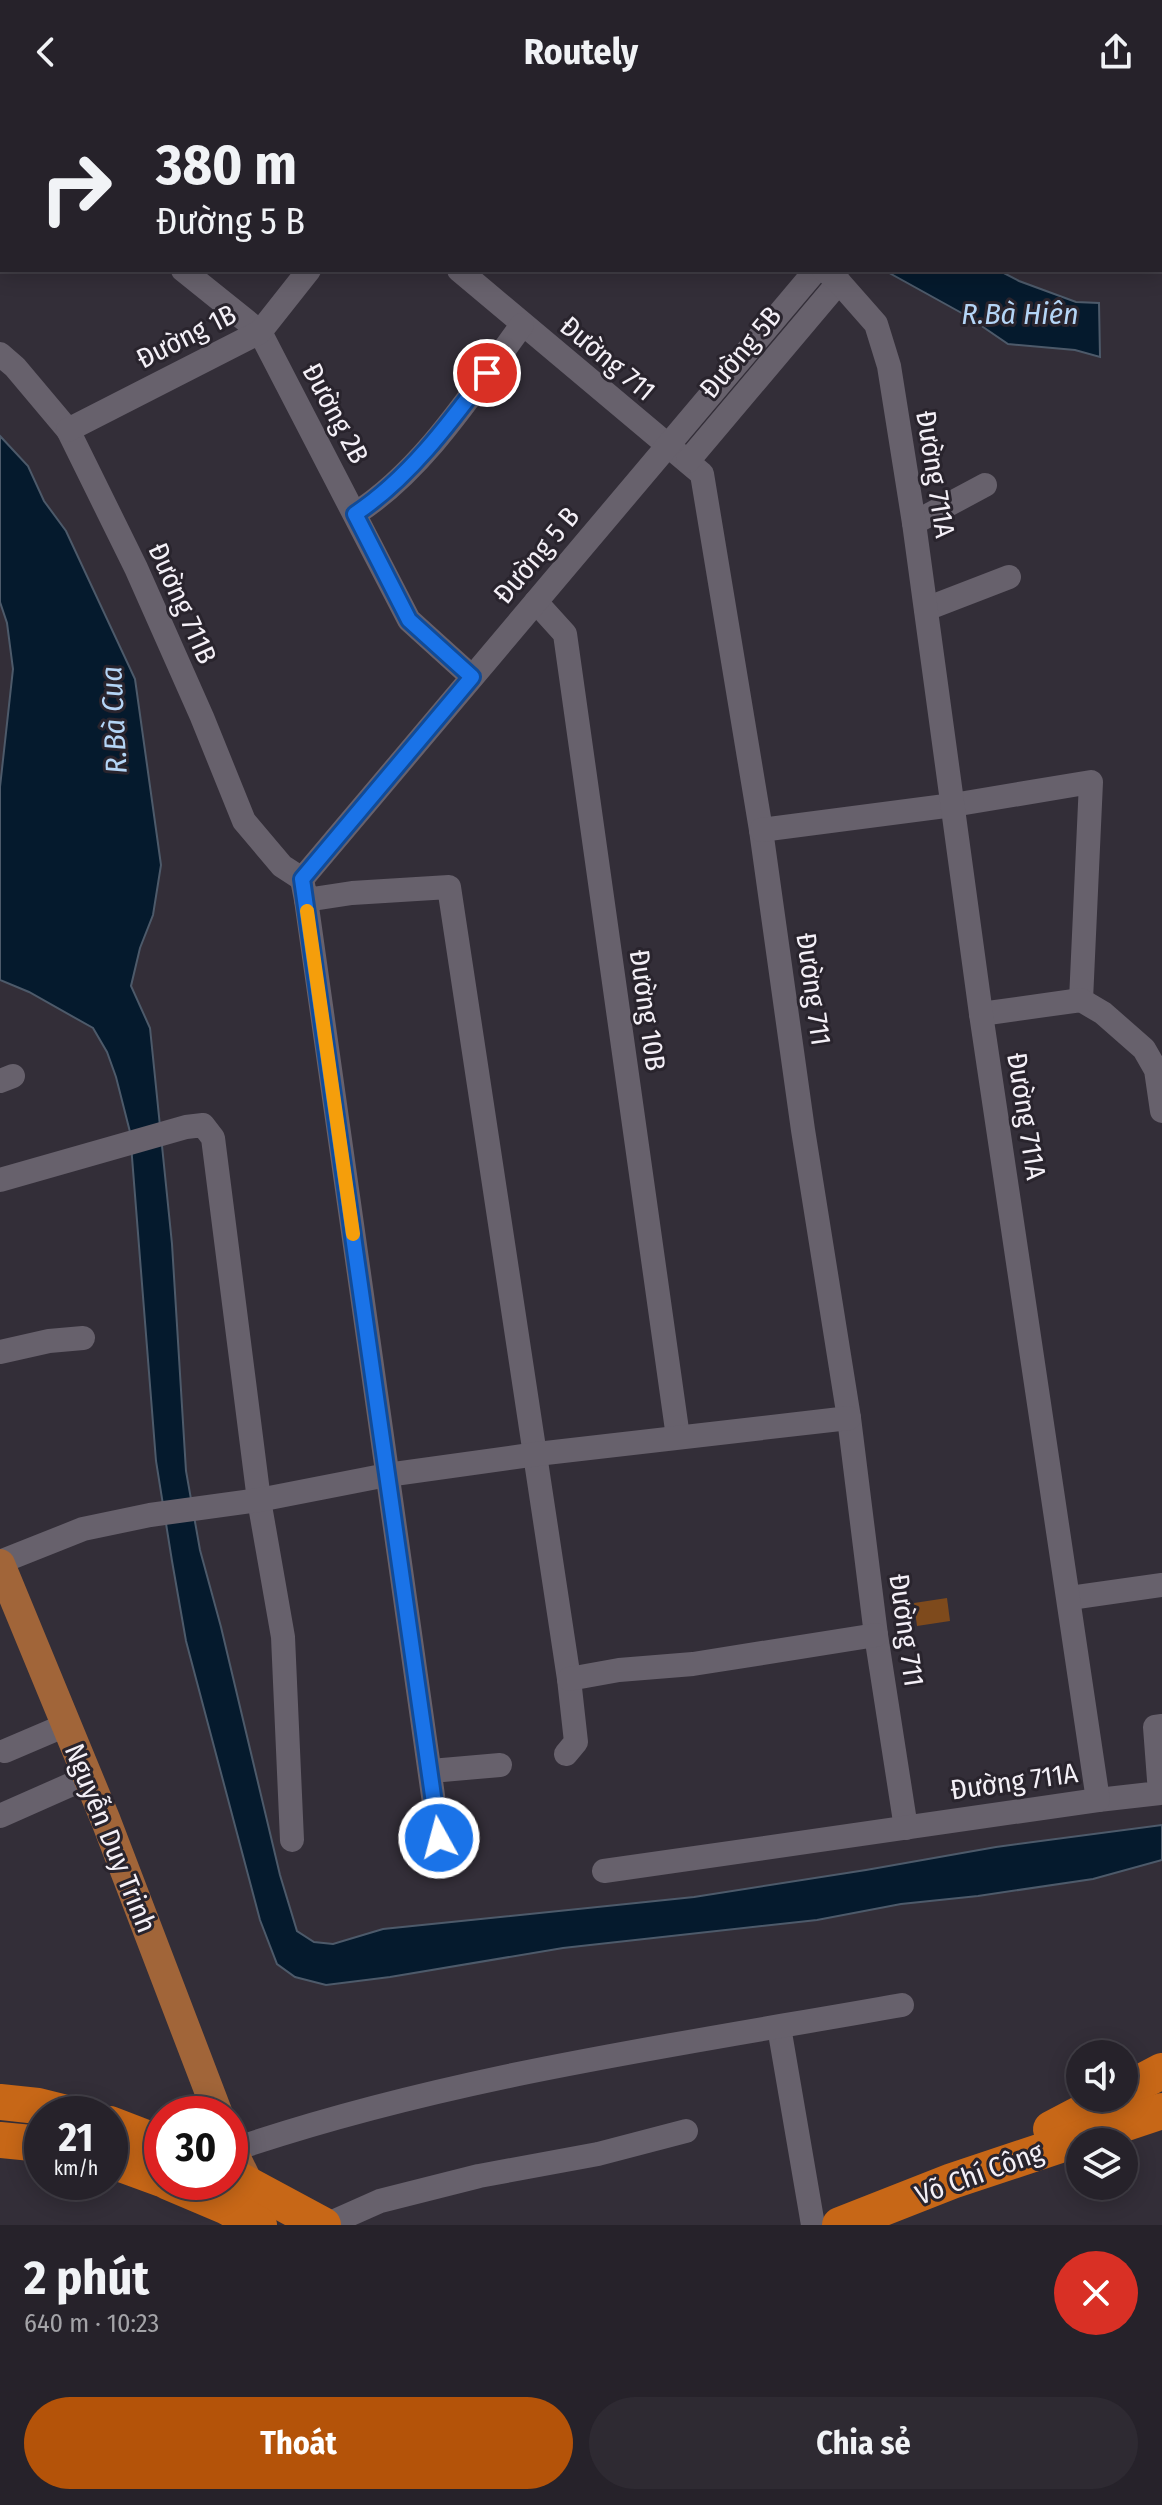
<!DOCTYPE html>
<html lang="vi">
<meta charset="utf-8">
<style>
body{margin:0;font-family:"Fira Sans Condensed",sans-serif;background:#2e2a32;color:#f1f3f6;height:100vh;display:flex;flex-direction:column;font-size:30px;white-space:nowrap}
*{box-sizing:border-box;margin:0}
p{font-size:26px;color:#a4a4a8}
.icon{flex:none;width:44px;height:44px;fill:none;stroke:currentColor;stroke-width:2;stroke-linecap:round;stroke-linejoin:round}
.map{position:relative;height:2121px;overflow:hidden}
.details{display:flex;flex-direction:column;background:#26222a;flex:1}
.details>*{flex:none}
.guide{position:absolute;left:0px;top:0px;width:1162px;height:168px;box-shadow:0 4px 20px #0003,0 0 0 2px #423f47;background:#26222a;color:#f1f3f6;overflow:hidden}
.controls{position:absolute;left:1066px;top:1936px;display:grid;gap:16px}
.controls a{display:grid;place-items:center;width:72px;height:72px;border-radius:50%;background:#26222a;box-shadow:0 4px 20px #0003,0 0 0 2px #423f47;font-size:40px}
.speed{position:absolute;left:24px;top:1992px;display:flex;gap:16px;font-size:40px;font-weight:700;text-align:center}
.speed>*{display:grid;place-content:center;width:104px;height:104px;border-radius:50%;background:#26222a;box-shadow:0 4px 20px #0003,0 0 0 2px #423f47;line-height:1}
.speed small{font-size:20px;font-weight:400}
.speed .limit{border:12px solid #d22;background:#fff;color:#111}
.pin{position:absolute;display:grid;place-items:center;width:68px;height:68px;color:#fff;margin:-34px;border:4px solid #fff;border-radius:50%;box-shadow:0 2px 8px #0007}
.me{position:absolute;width:88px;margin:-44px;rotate:353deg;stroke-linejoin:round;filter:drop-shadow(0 0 6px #0008)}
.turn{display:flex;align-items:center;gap:28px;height:168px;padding:0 24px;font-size:36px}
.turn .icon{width:104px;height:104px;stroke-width:2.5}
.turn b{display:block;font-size:56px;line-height:68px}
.round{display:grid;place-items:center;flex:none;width:84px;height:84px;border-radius:42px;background:#2e2a32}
.summary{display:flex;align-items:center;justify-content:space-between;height:136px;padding:0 24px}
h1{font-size:48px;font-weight:700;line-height:60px}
.button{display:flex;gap:16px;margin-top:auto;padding:16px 24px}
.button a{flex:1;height:92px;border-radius:48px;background:#b45309;color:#fff;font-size:32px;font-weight:700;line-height:92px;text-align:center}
.button a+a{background:#2e2a32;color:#f1f3f6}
header{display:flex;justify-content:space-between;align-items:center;height:104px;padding:0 24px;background:#26222a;font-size:36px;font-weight:700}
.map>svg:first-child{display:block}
.water{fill:#051a2d;stroke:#4d5a6a;stroke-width:2}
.building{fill:#7e4a1c}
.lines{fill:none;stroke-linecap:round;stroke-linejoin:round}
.minor{stroke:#67616c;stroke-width:24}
.major{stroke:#a16539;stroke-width:30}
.highway{stroke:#c76717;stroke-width:36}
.route-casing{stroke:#114b97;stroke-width:20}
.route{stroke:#1a73e8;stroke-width:14}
.slow{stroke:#f59e0b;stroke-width:14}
.labels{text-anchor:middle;stroke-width:6;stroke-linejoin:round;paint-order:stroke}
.street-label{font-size:28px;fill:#f4f0f7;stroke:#29242d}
.water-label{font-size:30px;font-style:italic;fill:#b4d5f6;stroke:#29242d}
</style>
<header><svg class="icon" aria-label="back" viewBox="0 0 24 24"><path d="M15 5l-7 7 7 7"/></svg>Routely<svg class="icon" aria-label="share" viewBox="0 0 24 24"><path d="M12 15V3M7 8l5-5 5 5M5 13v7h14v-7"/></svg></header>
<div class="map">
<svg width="1162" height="2121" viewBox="0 0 1162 2121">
<rect width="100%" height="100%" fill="#332e38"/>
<g class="water">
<polygon points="884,166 998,166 1019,177 1076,198 1099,199 1100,253 1075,246 1008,240 967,212"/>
<polygon points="0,332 28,362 44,397 66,427 135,575 161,761 153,811 140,844 131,882 150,924 172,1140 186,1367 200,1446 221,1523 280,1771 297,1827 314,1838 333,1840 383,1825 694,1793 866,1766 996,1743 1162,1721 1162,1756 1093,1775 978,1792 901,1800 817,1816 563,1844 390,1873 326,1881 295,1873 277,1860 260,1816 186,1537 172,1457 156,1357 130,1028 116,973 107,948 93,924 29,888 0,876 0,683 13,565 7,519 0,498"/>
</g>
<polygon class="building" points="947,1494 950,1517 917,1522 914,1499"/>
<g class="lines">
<g class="minor">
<polyline points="266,0 268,2"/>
<polyline points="509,0 512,2"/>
<polyline points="766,0 769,2"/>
<polyline points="441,2 443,0"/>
<polyline points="909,2 910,0"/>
<polyline points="0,18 2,20"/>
<polyline points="183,166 260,228 409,516 472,573"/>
<polyline points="459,166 702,370 761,726 803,1026 849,1314 876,1531 906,1724"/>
<polyline points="0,250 15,263 68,326 136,464 202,613 244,717 282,762 302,775"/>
<polyline points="68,326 260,228 309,166"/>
<polyline points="688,357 839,178"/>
<path d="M 355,410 C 424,366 474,286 522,221"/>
<polyline points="914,419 985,381"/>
<polyline points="536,498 565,530 678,1333"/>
<polyline points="926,505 1009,473"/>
<polyline points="761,726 953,701 1091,678 1081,896"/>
<polyline points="302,775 306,796 352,789 449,783 569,1575 576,1638 566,1650"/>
<polyline points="302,775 816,166"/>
<polyline points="306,796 439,1734"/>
<polyline points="981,910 1081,896 1103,909 1144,945 1156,966 1162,1007"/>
<polyline points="0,977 13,972"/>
<polyline points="0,1076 186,1023 203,1021 213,1034 259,1396 283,1533 292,1736"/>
<polyline points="0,1248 49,1237 83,1234"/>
<polyline points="0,1458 83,1425 150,1411 259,1396 387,1371 537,1350 849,1314"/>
<polyline points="1070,1494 1162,1481"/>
<polyline points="569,1575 619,1566 693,1560 876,1531"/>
<polyline points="5,1647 66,1621"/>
<polyline points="431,1667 500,1661"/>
<polyline points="1098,1696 1160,1689 1155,1623 1162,1622"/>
<polyline points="0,1712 88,1673"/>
<polyline points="604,1767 1098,1696 981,910 914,419 889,262 876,220 839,178 824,166"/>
<polyline points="779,1923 813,2121"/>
<path d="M 232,2046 C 449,1972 677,1941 902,1901"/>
<polyline points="326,2121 380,2097 479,2072 598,2050 686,2027"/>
</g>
<g class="major">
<polyline points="0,1460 106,1717 218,2010"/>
<polyline points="232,2046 254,2091"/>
</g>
<g class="highway">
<polyline points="1142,0 1143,2"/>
<polyline points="1160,47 1162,52"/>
<polyline points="1124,1987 1162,1967"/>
<polyline points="0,1998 38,2002 70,2010"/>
<polyline points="110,2020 162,2040"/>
<polyline points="1051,2025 1110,1994"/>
<polyline points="0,2036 42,2040"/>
<polyline points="110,2056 162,2075"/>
<polyline points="230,2071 323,2121"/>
<polyline points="168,2078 227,2103 259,2121"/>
<polyline points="840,2121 952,2077 1162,2007"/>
</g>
</g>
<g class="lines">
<g class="route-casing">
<path id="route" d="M 439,1734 L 302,775 L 472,573 L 409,516 L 355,410 C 408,375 449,320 487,269"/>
</g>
<use href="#route" class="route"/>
<polyline class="slow" points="307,807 353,1130"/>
</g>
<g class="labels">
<g class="street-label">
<text transform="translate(186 232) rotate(-27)" y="10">Đường 1B</text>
<text transform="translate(740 248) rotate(-50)" y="10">Đường 5B</text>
<text transform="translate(608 254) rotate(40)" y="10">Đường 711</text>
<text transform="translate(336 309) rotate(62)" y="10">Đường 2B</text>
<text transform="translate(936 370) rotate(81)" y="10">Đường 711A</text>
<text transform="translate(536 451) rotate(-50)" y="10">Đường 5 B</text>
<text transform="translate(183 499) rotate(66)" y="10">Đường 711B</text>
<text transform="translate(814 885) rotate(82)" y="10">Đường 711</text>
<text transform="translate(648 906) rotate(82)" y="10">Đường 10B</text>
<text transform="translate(1027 1012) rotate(81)" y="10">Đường 711A</text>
<text transform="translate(907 1526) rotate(82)" y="10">Đường 711</text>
<text transform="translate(1014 1677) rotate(-8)" y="10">Đường 711A</text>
<text transform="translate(111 1734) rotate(68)" y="10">Nguyễn Duy Trinh</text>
<text transform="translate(979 2069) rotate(-20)" y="10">Võ Chí Công</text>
</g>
<g class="water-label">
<text x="1020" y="220">R.Bà Hiên</text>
<text transform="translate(114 616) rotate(-93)" y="10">R.Bà Cua</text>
</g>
</g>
</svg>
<div class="controls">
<a><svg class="icon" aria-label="sound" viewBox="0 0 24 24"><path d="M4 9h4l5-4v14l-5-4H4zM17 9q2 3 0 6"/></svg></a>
<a><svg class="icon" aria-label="layers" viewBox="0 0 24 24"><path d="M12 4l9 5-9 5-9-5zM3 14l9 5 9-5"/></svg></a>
</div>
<div class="speed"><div>21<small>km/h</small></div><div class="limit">30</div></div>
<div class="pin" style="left:487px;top:269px;background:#d93025"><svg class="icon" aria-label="arrive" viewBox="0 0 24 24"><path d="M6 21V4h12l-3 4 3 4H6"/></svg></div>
<svg class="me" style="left:439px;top:1734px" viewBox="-20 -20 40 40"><circle r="17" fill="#1a73e8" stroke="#fff" stroke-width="3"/><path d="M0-11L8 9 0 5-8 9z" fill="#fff"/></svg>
<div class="guide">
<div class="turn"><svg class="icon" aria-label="right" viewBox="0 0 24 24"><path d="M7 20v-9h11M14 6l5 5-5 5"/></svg><div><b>380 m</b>Đường 5 B</div></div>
</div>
</div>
<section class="details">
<div class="summary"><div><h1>2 phút</h1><p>640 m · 10:23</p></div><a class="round" style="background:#d93025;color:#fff"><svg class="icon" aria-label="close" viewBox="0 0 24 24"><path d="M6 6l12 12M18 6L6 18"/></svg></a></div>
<div class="button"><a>Thoát</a><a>Chia sẻ</a></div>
</section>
